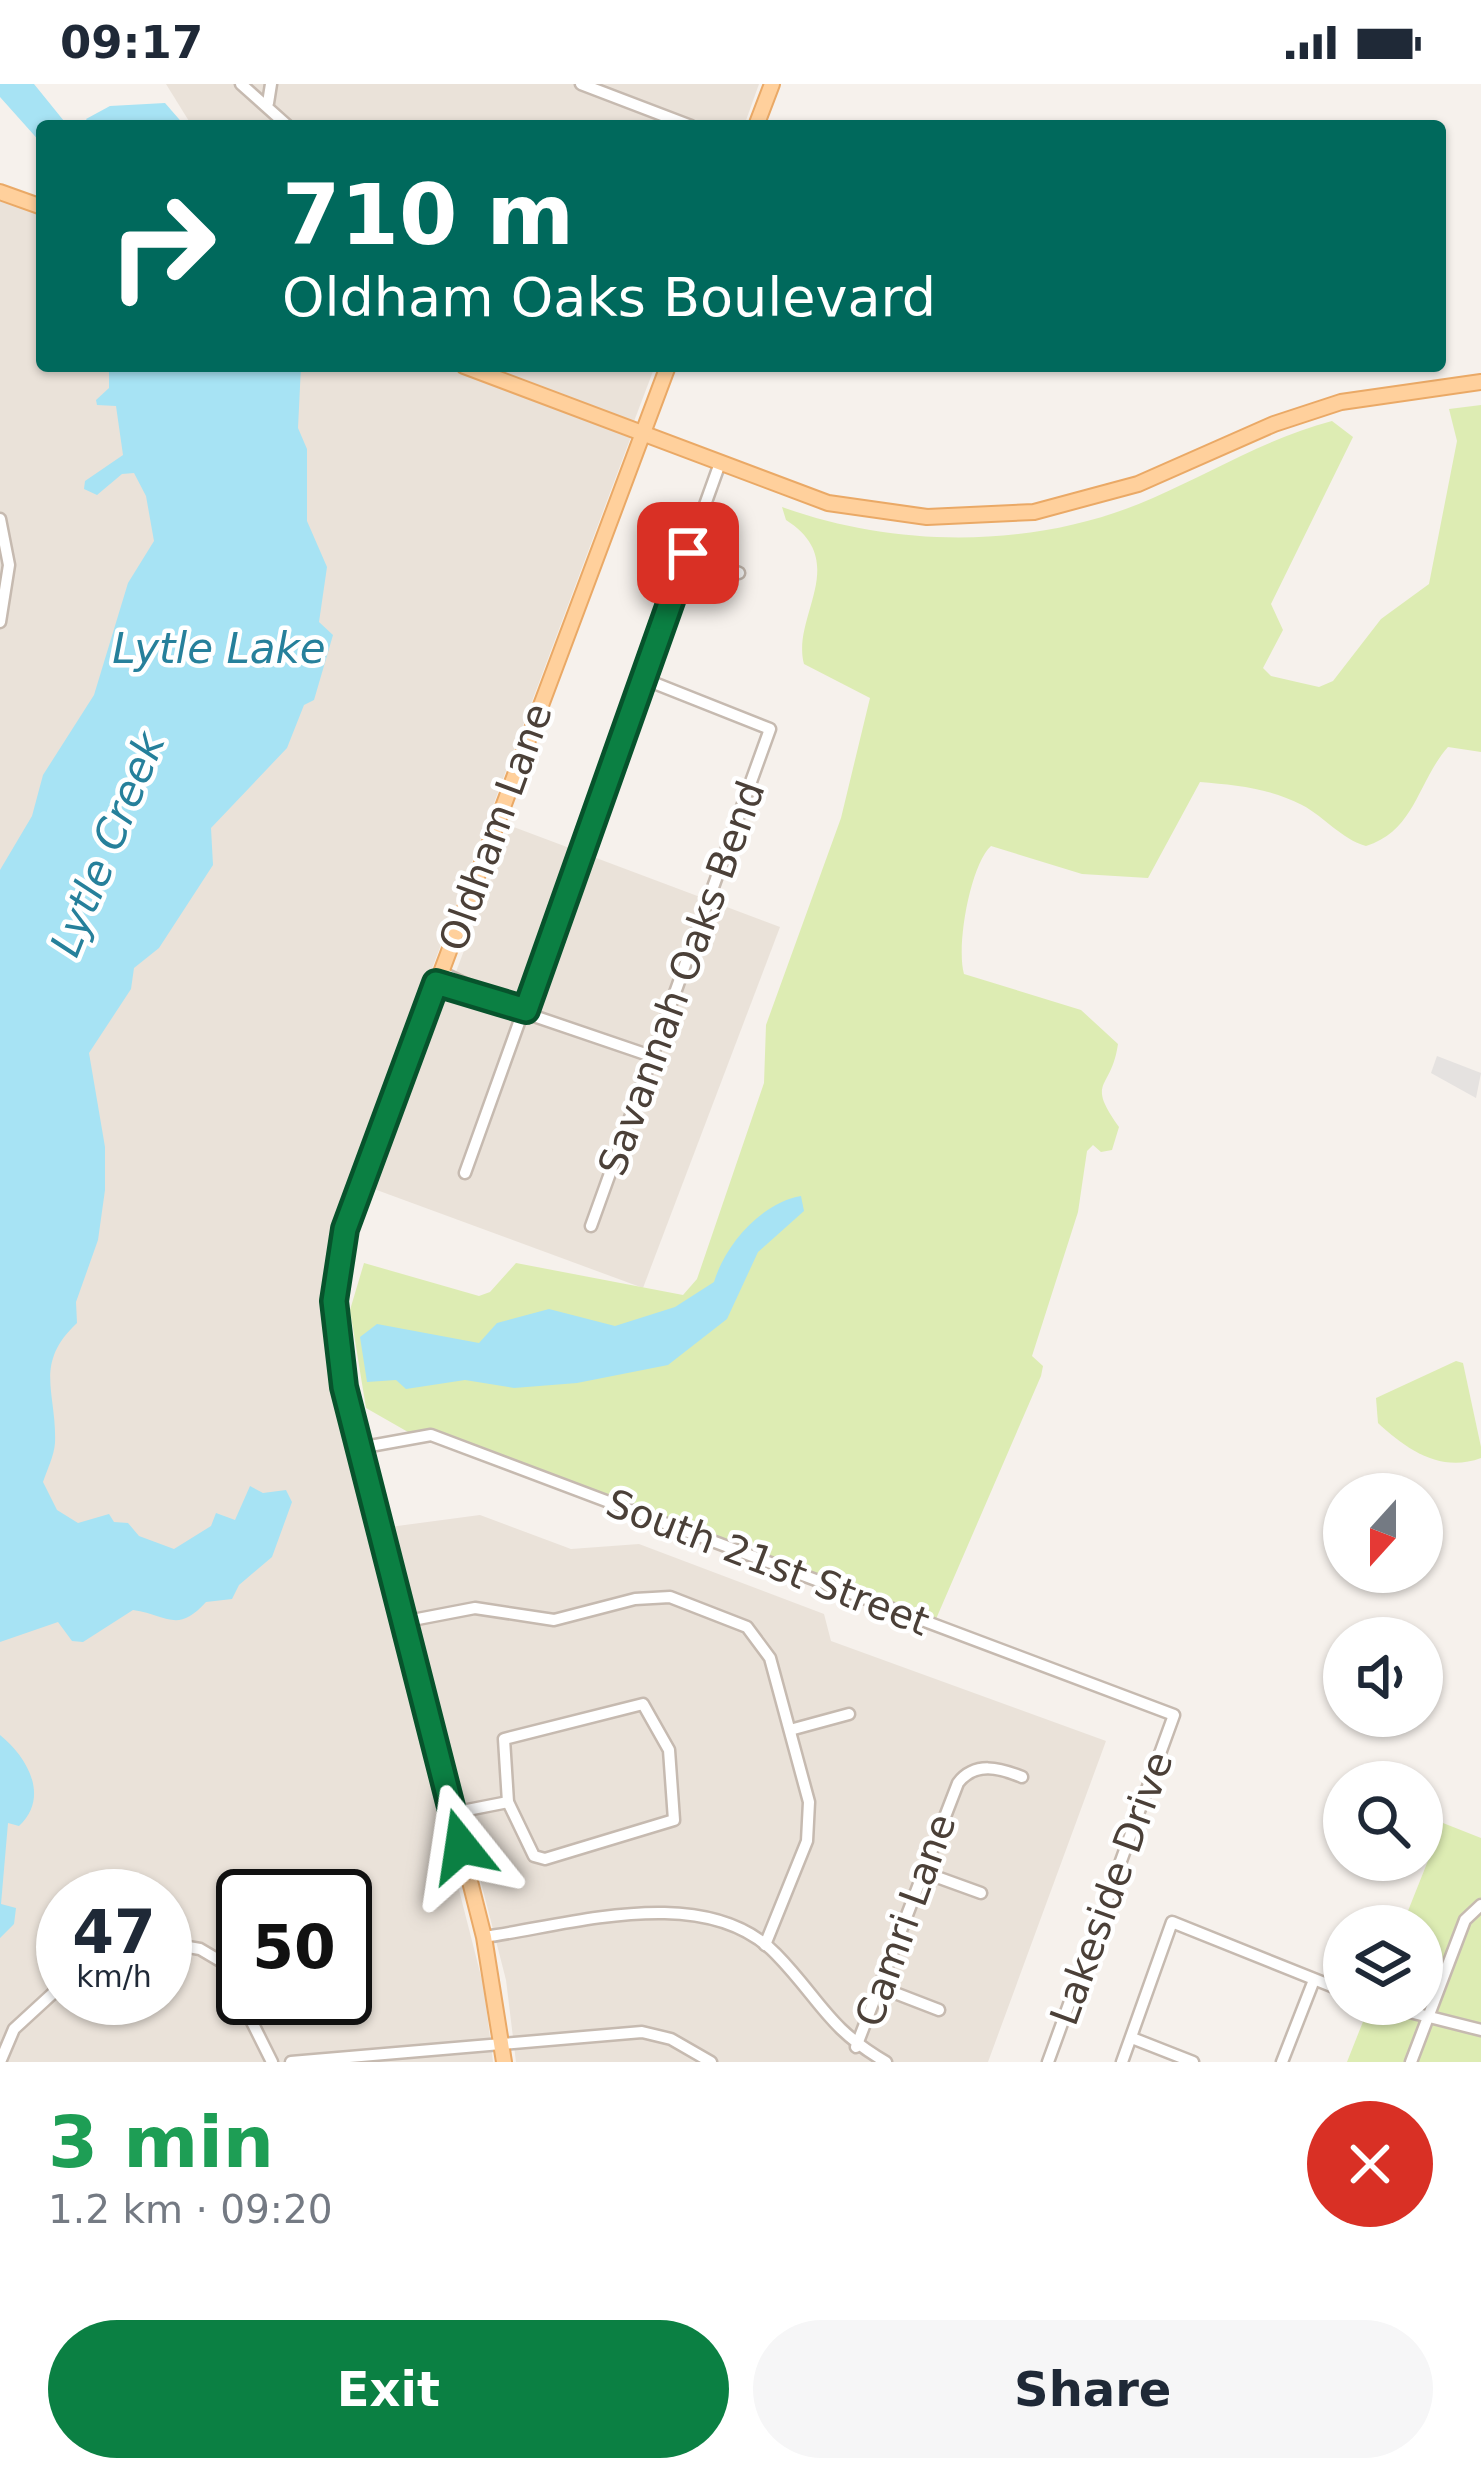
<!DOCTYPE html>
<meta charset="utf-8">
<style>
body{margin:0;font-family:"DejaVu Sans",sans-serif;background:#f6f6f7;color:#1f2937;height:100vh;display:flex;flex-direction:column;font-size:45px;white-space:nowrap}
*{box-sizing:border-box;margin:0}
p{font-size:39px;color:#747a83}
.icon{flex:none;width:66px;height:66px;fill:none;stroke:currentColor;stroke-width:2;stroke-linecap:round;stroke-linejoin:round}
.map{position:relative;height:1978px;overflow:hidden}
.drawer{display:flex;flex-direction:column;background:#fff;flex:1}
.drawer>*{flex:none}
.guide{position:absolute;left:36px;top:36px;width:1410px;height:252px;border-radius:12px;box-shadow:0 3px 9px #0004;background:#00695c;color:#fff;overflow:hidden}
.needle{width:78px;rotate:201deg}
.fabs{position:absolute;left:1323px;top:1389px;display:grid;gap:24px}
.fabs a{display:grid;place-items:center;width:120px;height:120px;border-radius:50%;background:#fff;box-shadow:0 3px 9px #0004;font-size:60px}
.speed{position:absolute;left:36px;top:1785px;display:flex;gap:24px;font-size:60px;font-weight:700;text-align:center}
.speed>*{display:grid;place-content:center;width:156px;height:156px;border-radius:50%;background:#fff;box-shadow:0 3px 9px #0004;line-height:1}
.speed small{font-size:30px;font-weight:400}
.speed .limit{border:6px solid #111;border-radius:18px;background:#fff;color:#111}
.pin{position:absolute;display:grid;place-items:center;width:102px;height:102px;color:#fff;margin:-51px;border-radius:24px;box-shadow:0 6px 18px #0006}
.me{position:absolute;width:132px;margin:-66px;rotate:345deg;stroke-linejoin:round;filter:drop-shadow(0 0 9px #0008)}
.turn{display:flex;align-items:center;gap:42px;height:252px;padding:0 48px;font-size:54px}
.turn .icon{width:156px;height:156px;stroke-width:2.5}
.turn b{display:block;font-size:84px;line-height:102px}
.round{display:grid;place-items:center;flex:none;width:126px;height:126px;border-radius:63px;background:#f6f6f7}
.overview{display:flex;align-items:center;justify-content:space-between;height:204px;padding:0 48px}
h1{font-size:72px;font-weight:600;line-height:90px;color:#1e9e55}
.button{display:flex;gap:24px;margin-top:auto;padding:24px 48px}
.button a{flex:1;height:138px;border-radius:72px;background:#0b8043;color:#fff;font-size:48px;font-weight:600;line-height:138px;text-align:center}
.button a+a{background:#f6f6f7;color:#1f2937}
.status{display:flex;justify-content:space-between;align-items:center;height:84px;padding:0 60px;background:#fff;direction:ltr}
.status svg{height:33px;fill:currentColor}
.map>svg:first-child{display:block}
.residential{fill:#eae2d9;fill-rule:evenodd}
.green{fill:#ddecb3}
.parking{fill:#e5e2e0}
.water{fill:#a7e3f4}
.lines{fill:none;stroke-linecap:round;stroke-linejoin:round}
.minor-casing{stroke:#c6bab0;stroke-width:15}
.major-casing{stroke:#eaa966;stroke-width:18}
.minor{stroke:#fff;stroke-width:10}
.major{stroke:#ffd09c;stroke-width:14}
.route-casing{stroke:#07532c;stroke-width:30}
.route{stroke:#0b8043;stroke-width:21}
.labels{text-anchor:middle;stroke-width:9;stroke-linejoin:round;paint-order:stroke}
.street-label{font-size:39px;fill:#4b4038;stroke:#fff}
.water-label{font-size:42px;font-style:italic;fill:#26809b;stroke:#fff}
</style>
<div class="status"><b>09:17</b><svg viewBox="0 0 49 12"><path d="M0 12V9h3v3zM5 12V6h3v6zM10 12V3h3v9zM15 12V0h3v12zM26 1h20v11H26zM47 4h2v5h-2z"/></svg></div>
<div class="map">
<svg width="1481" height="1978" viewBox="0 0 1481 1978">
<rect width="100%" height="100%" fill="#f6f1ec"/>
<g class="residential">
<polygon points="166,0 759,0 744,42 192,42"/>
<path d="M 0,114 L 42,128 L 42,282 L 451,282 L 632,350 L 338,1136 L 323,1202 L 331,1304 L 484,1904 L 493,1978 L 0,1978 ZM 63,1812 L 165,1812 L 165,1914 L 63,1914 ZM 243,1812 L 345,1812 L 345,1914 L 243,1914 Z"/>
<polygon points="481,282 655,282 633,340"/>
<polygon points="511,742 780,843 643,1204 374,1105"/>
<polygon points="480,1431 571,1465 639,1460 824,1530 831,1557 1106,1657 988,1978 516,1978 506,1896 390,1443"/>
</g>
<g class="green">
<path d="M 1481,321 L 1481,668 L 1448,663 C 1417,698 1416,746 1366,762 C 1341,755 1325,733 1302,721 C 1270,704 1235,701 1200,698 L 1148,794 L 1082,790 L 991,762 C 970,781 956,863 964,890 L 1081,926 L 1118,960 C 1111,1008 1085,995 1119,1043 L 1112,1066 L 1101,1068 L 1093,1061 L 1087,1067 L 1078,1128 L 1032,1272 L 1043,1282 L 1041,1292 L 936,1535 L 432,1347 L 408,1348 L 366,1324 L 350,1226 L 364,1179 L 479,1212 L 490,1208 L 516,1179 L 683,1211 L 697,1195 L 764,999 L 766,941 L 841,734 L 870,614 L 804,580 C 791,532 852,478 786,436 L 782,423 C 899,465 1038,465 1153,414 C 1212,388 1270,353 1332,337 L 1353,353 L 1271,520 L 1283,546 L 1263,584 L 1271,592 L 1297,598 L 1319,603 L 1333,597 L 1381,535 L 1429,500 L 1457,357 L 1449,325 Z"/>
<path d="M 1456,1277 L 1463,1279 L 1481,1363 L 1481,1374 C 1441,1389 1407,1366 1378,1339 L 1376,1314 Z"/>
<polygon points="1443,1739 1481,1754 1481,1978 1347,1978 1370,1920 1422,1920 1422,1842 1402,1842"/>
</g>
<polygon class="parking" points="1437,972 1481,989 1476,1014 1431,989"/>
<g class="water">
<polygon points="0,0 34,0 68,42 42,42 42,60 0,13"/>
<polygon points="165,19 185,42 91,42 86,35 110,22"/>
<path d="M 109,282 L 301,282 L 298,344 L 307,365 L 307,437 L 327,483 L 319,538 L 333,551 L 314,616 L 304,621 L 287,664 L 211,744 L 213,781 L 159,864 L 134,884 L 131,905 L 89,969 L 105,1063 L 105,1106 L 98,1156 L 76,1218 L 77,1239 C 33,1280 57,1309 55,1359 C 54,1372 47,1386 43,1398 L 57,1426 L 78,1439 L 109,1430 L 114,1438 L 128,1439 L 139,1452 L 174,1465 L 211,1442 L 216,1429 L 235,1436 L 250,1402 L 263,1409 L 286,1406 L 292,1418 L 272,1473 L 239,1501 L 232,1515 L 206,1518 C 177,1550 168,1531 133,1526 L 83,1558 L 72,1557 L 58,1538 L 0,1558 L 0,786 L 32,732 L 43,691 L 94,611 L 128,499 L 154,457 L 146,412 L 134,389 L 122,390 L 97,411 L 84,405 L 85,397 L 123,371 L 116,322 L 97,321 L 96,316 L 109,304 Z"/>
<path d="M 801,1112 L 804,1127 L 758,1168 L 727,1235 L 668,1281 L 577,1299 L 514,1304 L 465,1296 L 406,1305 L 396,1296 L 367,1298 L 360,1253 L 377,1240 L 479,1259 L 497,1239 L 549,1225 L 615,1242 L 675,1223 L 714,1198 C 725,1161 761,1119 801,1112 Z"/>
<path d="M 0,1651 C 26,1672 51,1712 19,1742 L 8,1739 L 1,1820 L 16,1824 L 14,1840 L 0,1854 Z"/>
</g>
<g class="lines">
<g class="minor-casing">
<g id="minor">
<polyline points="241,0 288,42"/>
<polyline points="581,0 691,42"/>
<polyline points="268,19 271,0"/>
<polyline points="0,435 9,481 0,538"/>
<polyline points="688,469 739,489"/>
<polyline points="441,888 492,913"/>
<polyline points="437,899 654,973"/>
<polyline points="465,1089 720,379"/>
<polyline points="591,1142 770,645 644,595"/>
<polyline points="359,1364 431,1351 1174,1631 1048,1978"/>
<polyline points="402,1538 475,1524 554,1536 635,1515 670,1513 747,1543 770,1574 809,1718 807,1757 765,1861"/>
<polygon points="643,1620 669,1666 674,1736 545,1775 534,1772 508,1718 504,1655"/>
<polyline points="790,1646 849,1630"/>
<polyline points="452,1729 508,1718"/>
<polyline points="923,1788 981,1809"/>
<path d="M 484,1853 C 571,1841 705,1797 776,1870 C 820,1915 827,1944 886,1978"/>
<polyline points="165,1859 200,1865 222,1878 272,1978"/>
<polyline points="882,1904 939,1926"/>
<polyline points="1378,1920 1481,1946"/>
<polyline points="1132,1954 1193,1978"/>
<path d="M 856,1963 L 958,1699 C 975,1677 1000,1684 1022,1693"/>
<polyline points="0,1978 14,1945 63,1900"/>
<polyline points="291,1978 642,1948 671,1955 711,1978"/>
<polyline points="1122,1978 1172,1838 1344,1907"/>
<polyline points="1282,1978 1314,1896"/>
<polyline points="1411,1978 1465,1836 1481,1821"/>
</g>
</g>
<g class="major-casing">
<g id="major">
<polyline points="756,42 772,0"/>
<polyline points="0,108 42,123"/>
<polyline points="464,282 828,419 927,433 1034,428 1138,400 1274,340 1341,318 1481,298"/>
<polyline points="504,1978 484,1853 339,1278 334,1217 345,1145 668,282"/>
</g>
</g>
<use href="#minor" class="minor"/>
<use href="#major" class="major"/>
</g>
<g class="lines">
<g class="route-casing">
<polyline id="route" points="461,1762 344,1303 334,1217 345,1145 436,899 526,926 688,469"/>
</g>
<use href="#route" class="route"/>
</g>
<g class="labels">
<g class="street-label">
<text transform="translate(495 743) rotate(-70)" y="14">Oldham Lane</text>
<text transform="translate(681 894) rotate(-70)" y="14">Savannah Oaks Bend</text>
<text transform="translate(768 1478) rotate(21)" y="14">South 21st Street</text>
<text transform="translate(1111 1804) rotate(-70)" y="14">Lakeside Drive</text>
<text transform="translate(905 1836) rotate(-70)" y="14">Camri Lane</text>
</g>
<g class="water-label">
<text x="219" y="579">Lytle Lake</text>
<text transform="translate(107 760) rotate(-68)" y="15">Lytle Creek</text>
</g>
</g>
</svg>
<div class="fabs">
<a><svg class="needle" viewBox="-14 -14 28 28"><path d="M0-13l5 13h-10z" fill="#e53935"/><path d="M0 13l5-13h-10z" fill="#747a83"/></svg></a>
<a><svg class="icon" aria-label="sound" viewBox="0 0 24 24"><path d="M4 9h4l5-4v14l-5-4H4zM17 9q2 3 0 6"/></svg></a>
<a><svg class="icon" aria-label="search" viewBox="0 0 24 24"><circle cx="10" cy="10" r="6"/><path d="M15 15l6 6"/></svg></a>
<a><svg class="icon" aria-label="layers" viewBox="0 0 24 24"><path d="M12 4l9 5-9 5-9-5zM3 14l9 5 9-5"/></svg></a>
</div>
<div class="speed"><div>47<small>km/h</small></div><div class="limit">50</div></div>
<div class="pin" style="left:688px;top:469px;background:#d93025"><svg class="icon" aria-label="arrive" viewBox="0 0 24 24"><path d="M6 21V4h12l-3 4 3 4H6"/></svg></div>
<svg class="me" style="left:461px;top:1762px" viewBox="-20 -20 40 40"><path d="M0-17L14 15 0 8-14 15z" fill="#0b8043" stroke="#fff" stroke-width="4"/></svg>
<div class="guide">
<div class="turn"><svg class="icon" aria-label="right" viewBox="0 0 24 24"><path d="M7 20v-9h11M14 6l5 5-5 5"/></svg><div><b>710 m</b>Oldham Oaks Boulevard</div></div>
</div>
</div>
<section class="drawer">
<div class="overview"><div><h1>3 min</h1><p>1.2 km · 09:20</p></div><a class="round" style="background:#d93025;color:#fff"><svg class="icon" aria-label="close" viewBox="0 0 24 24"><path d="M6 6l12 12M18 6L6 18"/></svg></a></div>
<div class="button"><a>Exit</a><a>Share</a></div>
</section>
